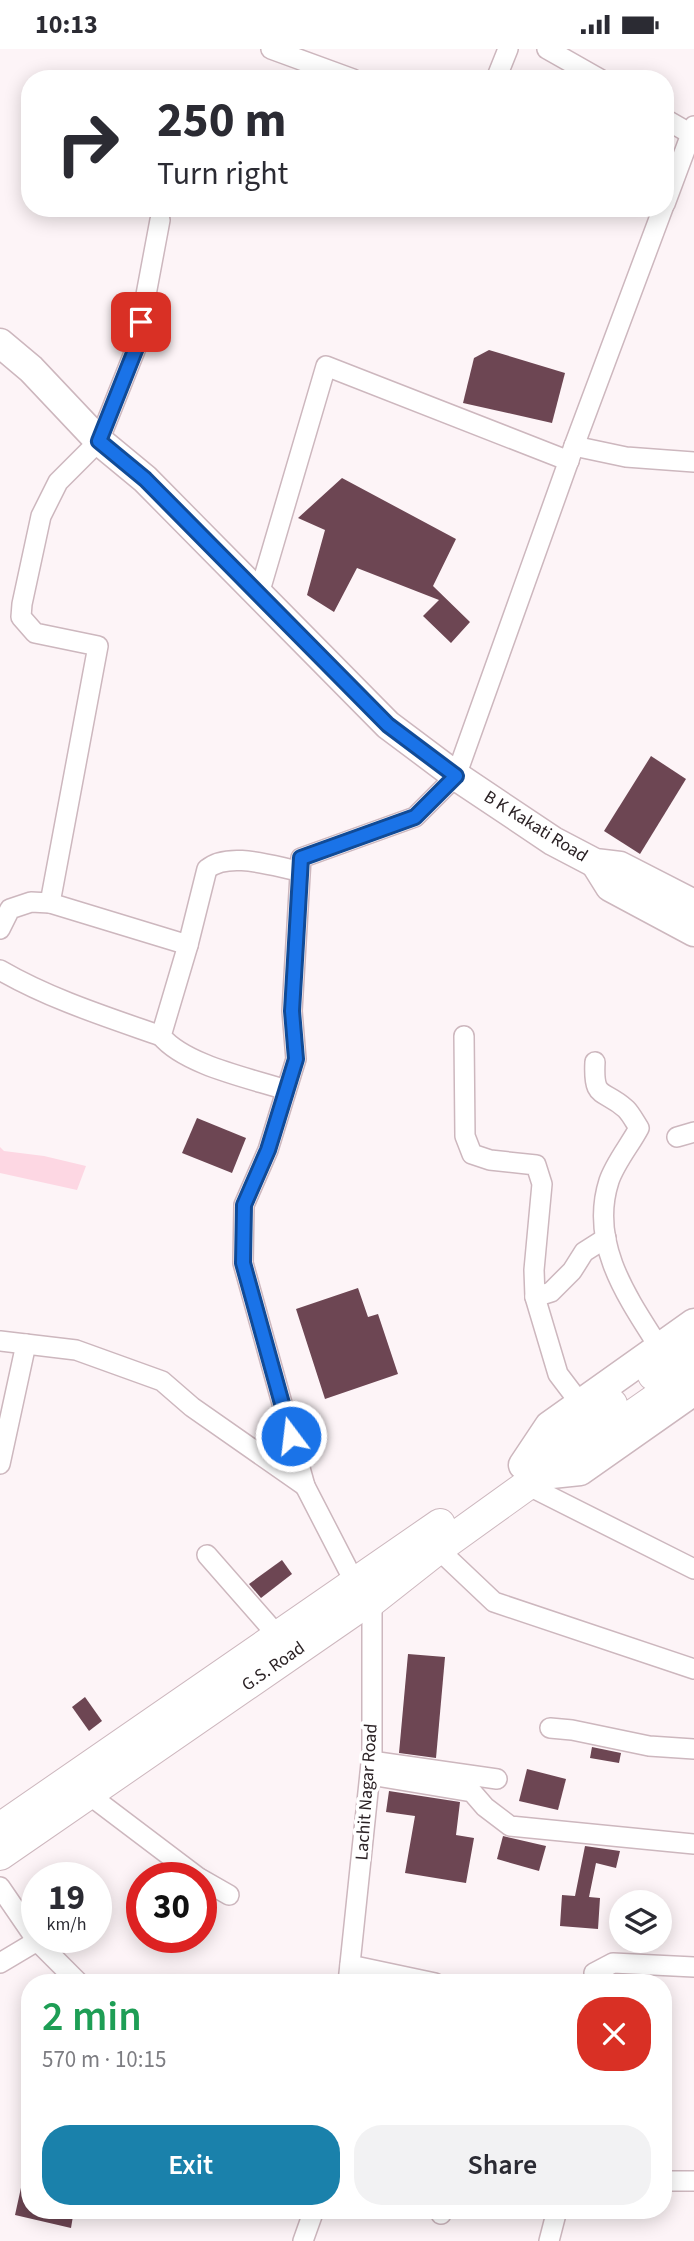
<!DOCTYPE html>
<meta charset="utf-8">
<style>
body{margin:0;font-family:"Source Sans 3",sans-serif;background:#f2f2f3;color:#2b2b33;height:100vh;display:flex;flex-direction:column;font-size:26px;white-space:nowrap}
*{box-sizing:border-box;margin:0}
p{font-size:23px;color:#7c7c81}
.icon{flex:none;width:38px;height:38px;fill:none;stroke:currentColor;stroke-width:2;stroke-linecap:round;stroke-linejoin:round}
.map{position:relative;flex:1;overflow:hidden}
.sheet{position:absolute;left:21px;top:1925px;width:651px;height:245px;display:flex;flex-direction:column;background:#fff;border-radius:28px;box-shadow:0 4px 18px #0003}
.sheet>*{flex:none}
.top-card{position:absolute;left:21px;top:21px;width:653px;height:147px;border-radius:28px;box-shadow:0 4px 18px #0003;background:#fff;color:#2b2b33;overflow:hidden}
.fabs{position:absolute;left:609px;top:1841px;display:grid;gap:14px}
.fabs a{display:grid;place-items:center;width:63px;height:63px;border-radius:50%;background:#fff;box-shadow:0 4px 18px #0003;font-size:35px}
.speed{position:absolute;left:21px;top:1813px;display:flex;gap:14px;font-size:35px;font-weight:700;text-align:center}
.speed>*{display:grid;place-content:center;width:91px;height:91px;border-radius:50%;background:#fff;box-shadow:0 4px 18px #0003;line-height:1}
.speed small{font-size:18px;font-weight:400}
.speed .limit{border:10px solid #d22;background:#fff;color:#111}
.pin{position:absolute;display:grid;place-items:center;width:60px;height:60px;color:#fff;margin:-30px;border-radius:14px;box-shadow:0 4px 10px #0006}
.me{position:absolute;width:77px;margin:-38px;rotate:345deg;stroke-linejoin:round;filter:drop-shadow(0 0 5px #0008)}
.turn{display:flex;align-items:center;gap:24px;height:147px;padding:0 21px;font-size:32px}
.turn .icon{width:91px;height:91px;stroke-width:2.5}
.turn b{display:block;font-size:49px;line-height:60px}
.round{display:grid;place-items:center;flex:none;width:74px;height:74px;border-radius:28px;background:#f2f2f3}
.headline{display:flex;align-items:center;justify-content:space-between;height:119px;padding:0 21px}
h1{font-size:42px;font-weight:600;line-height:52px;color:#1e9e55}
.cta{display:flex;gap:14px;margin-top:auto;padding:14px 21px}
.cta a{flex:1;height:80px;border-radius:28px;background:#1a81ab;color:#fff;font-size:28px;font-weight:600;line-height:80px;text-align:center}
.cta a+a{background:#f2f2f3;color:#2b2b33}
.status{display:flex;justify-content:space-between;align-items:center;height:49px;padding:0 35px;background:#fff;direction:ltr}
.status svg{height:19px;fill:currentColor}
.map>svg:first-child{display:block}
.green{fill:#fdd7e3}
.building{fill:#6d4653}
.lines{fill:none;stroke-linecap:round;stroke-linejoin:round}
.street-casing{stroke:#cdb7be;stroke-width:22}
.secondary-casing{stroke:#cdb7be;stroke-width:31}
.primary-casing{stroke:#cdb7be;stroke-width:32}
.street{stroke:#fff;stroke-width:19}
.secondary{stroke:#fff;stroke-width:28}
.primary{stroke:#fff;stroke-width:30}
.route-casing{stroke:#114b97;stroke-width:18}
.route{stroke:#1a73e8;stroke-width:12}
.labels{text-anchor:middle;stroke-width:7;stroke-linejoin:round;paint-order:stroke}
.street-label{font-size:18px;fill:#2b2225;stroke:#fff}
</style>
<div class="status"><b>10:13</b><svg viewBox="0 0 49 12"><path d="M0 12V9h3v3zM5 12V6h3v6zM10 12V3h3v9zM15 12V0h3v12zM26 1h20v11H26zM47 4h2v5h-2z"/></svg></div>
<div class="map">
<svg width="694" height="2192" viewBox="0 0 694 2192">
<rect width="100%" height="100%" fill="#fdf4f7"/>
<polygon class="green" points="0,1098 4,1102 44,1107 86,1117 77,1141 0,1124"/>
<g class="building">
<polygon points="489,301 565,324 552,374 463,354 474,309"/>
<polygon points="342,429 456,490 433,537 470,573 451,594 423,567 439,551 357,519 334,563 307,546 325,481 298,469"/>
<polygon points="651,707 686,730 640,805 604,782"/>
<polygon points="197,1069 246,1089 232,1124 182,1104"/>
<polygon points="358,1239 368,1268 378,1265 398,1325 325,1350 296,1260"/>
<polygon points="282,1511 292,1525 261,1549 249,1535"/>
<polygon points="408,1605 445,1608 436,1709 399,1704"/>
<polygon points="85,1648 102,1672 89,1682 72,1658"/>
<polygon points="592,1698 621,1704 619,1714 590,1709"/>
<polygon points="527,1720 566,1730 558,1761 519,1752"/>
<polygon points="389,1742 460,1753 456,1786 474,1789 466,1834 405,1824 415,1767 386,1763"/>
<polygon points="503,1787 546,1797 539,1822 497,1810"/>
<polygon points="585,1797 620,1802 616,1819 596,1814 589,1848 600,1849 598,1880 560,1877 562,1846 575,1847"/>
<polygon points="24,2125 30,2126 30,2161 74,2161 71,2179 15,2166"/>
</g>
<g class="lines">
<g class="street-casing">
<g id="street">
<polyline points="271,0 353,30"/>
<polyline points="547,0 600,30"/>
<polyline points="496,30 508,0"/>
<polyline points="665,70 691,85"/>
<polyline points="665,155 694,77"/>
<path d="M 160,171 L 136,299 L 99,392 L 58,433 L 41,467 L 22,555 L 21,568 L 35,584 L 98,597 L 50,854 L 188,896 L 207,820 C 229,802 272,817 299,822"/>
<polyline points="574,397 626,408 694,413"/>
<polyline points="259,545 326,317 569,412"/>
<polyline points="0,880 10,860 31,853 50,854"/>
<path d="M 188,896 L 161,987 C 185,1016 249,1029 286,1041"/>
<path d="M 0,921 C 50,950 107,968 161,987"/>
<polyline points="464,987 465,1087 472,1105 490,1111 536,1116 542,1135 534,1221 535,1248 558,1325 580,1354"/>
<path d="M 595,1013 C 593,1052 603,1039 626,1060 C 631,1065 635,1073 639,1079 C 630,1096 615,1114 609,1132 C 589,1194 627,1248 659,1298"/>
<polyline points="677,1088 694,1083"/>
<polyline points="535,1248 551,1243 572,1222 584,1203 606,1189"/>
<polyline points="0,1292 76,1301 162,1332 192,1358 305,1437"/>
<polyline points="0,1415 26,1295"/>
<polyline points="527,1436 694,1520"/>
<polyline points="438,1500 494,1553 694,1620"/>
<polyline points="207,1506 278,1587"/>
<polyline points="355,1534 305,1437 243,1214 244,1156 268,1101 296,1010 292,962 301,809 415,768 456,727 574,397 663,159"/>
<polyline points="550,1679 572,1681 649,1697 694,1700"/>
<polyline points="371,1712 497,1730"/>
<polyline points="370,1726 472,1743 485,1758 510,1777 694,1795"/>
<polyline points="88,1745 199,1829"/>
<polyline points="201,1830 229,1846"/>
<polyline points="0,1838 37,1892"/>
<polyline points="0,1914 37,1892 79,1934"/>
<polyline points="350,1916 435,1934"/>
<polyline points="594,1924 613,1914 694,1918"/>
<polyline points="348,1934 372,1705 372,1552"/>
<polyline points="663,2132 694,2132"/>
<polyline points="441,2165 442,2161"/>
<polyline points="303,2192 314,2161"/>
<polyline points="549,2192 557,2161"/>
</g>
</g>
<g class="secondary-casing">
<g id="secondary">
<polyline points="0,294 31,320 99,392 145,430 388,676 456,727 553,792 595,814 620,817 694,855"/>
<polyline points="595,814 610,838 694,883"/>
<polyline points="523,1416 549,1377 694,1274"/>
<polyline points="542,1426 580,1422 694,1342"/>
</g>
</g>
<g class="primary-casing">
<g id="primary">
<polyline points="653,1326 694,1297"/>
<polyline points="530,1412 612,1355"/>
<polyline points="0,1779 440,1475"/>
<polyline points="0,1806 358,1559 372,1552 438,1500 527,1436 575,1406 694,1323"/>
</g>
</g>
<use href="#street" class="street"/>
<use href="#secondary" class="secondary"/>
<use href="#primary" class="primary"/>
</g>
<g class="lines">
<g class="route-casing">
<polyline id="route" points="141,273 136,299 99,392 145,430 388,676 456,727 415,768 301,809 292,962 296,1010 268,1101 244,1156 243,1214 291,1387"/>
</g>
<use href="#route" class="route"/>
</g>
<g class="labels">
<g class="street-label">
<text transform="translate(536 777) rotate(32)" y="6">B K Kakati Road</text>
<text transform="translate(273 1617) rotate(-35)" y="6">G.S. Road</text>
<text transform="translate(366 1743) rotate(-86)" y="6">Lachit Nagar Road</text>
</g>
</g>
</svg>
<div class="fabs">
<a><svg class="icon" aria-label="layers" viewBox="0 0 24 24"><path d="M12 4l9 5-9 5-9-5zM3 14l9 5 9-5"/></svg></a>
</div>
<div class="speed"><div>19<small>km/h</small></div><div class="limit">30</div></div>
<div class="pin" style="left:141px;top:273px;background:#d93025"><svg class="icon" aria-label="arrive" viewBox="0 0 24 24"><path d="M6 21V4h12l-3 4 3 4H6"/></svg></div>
<svg class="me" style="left:291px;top:1387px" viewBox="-20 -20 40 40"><circle r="17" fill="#1a73e8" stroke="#fff" stroke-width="3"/><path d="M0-11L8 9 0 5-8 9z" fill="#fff"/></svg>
<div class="top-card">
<div class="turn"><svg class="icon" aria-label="right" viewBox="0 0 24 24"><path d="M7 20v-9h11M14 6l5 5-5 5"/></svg><div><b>250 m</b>Turn right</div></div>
</div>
<section class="sheet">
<div class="headline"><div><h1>2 min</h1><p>570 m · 10:15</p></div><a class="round" style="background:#d93025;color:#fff"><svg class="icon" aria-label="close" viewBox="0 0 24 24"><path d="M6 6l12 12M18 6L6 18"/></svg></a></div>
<div class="cta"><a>Exit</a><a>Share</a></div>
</section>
</div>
